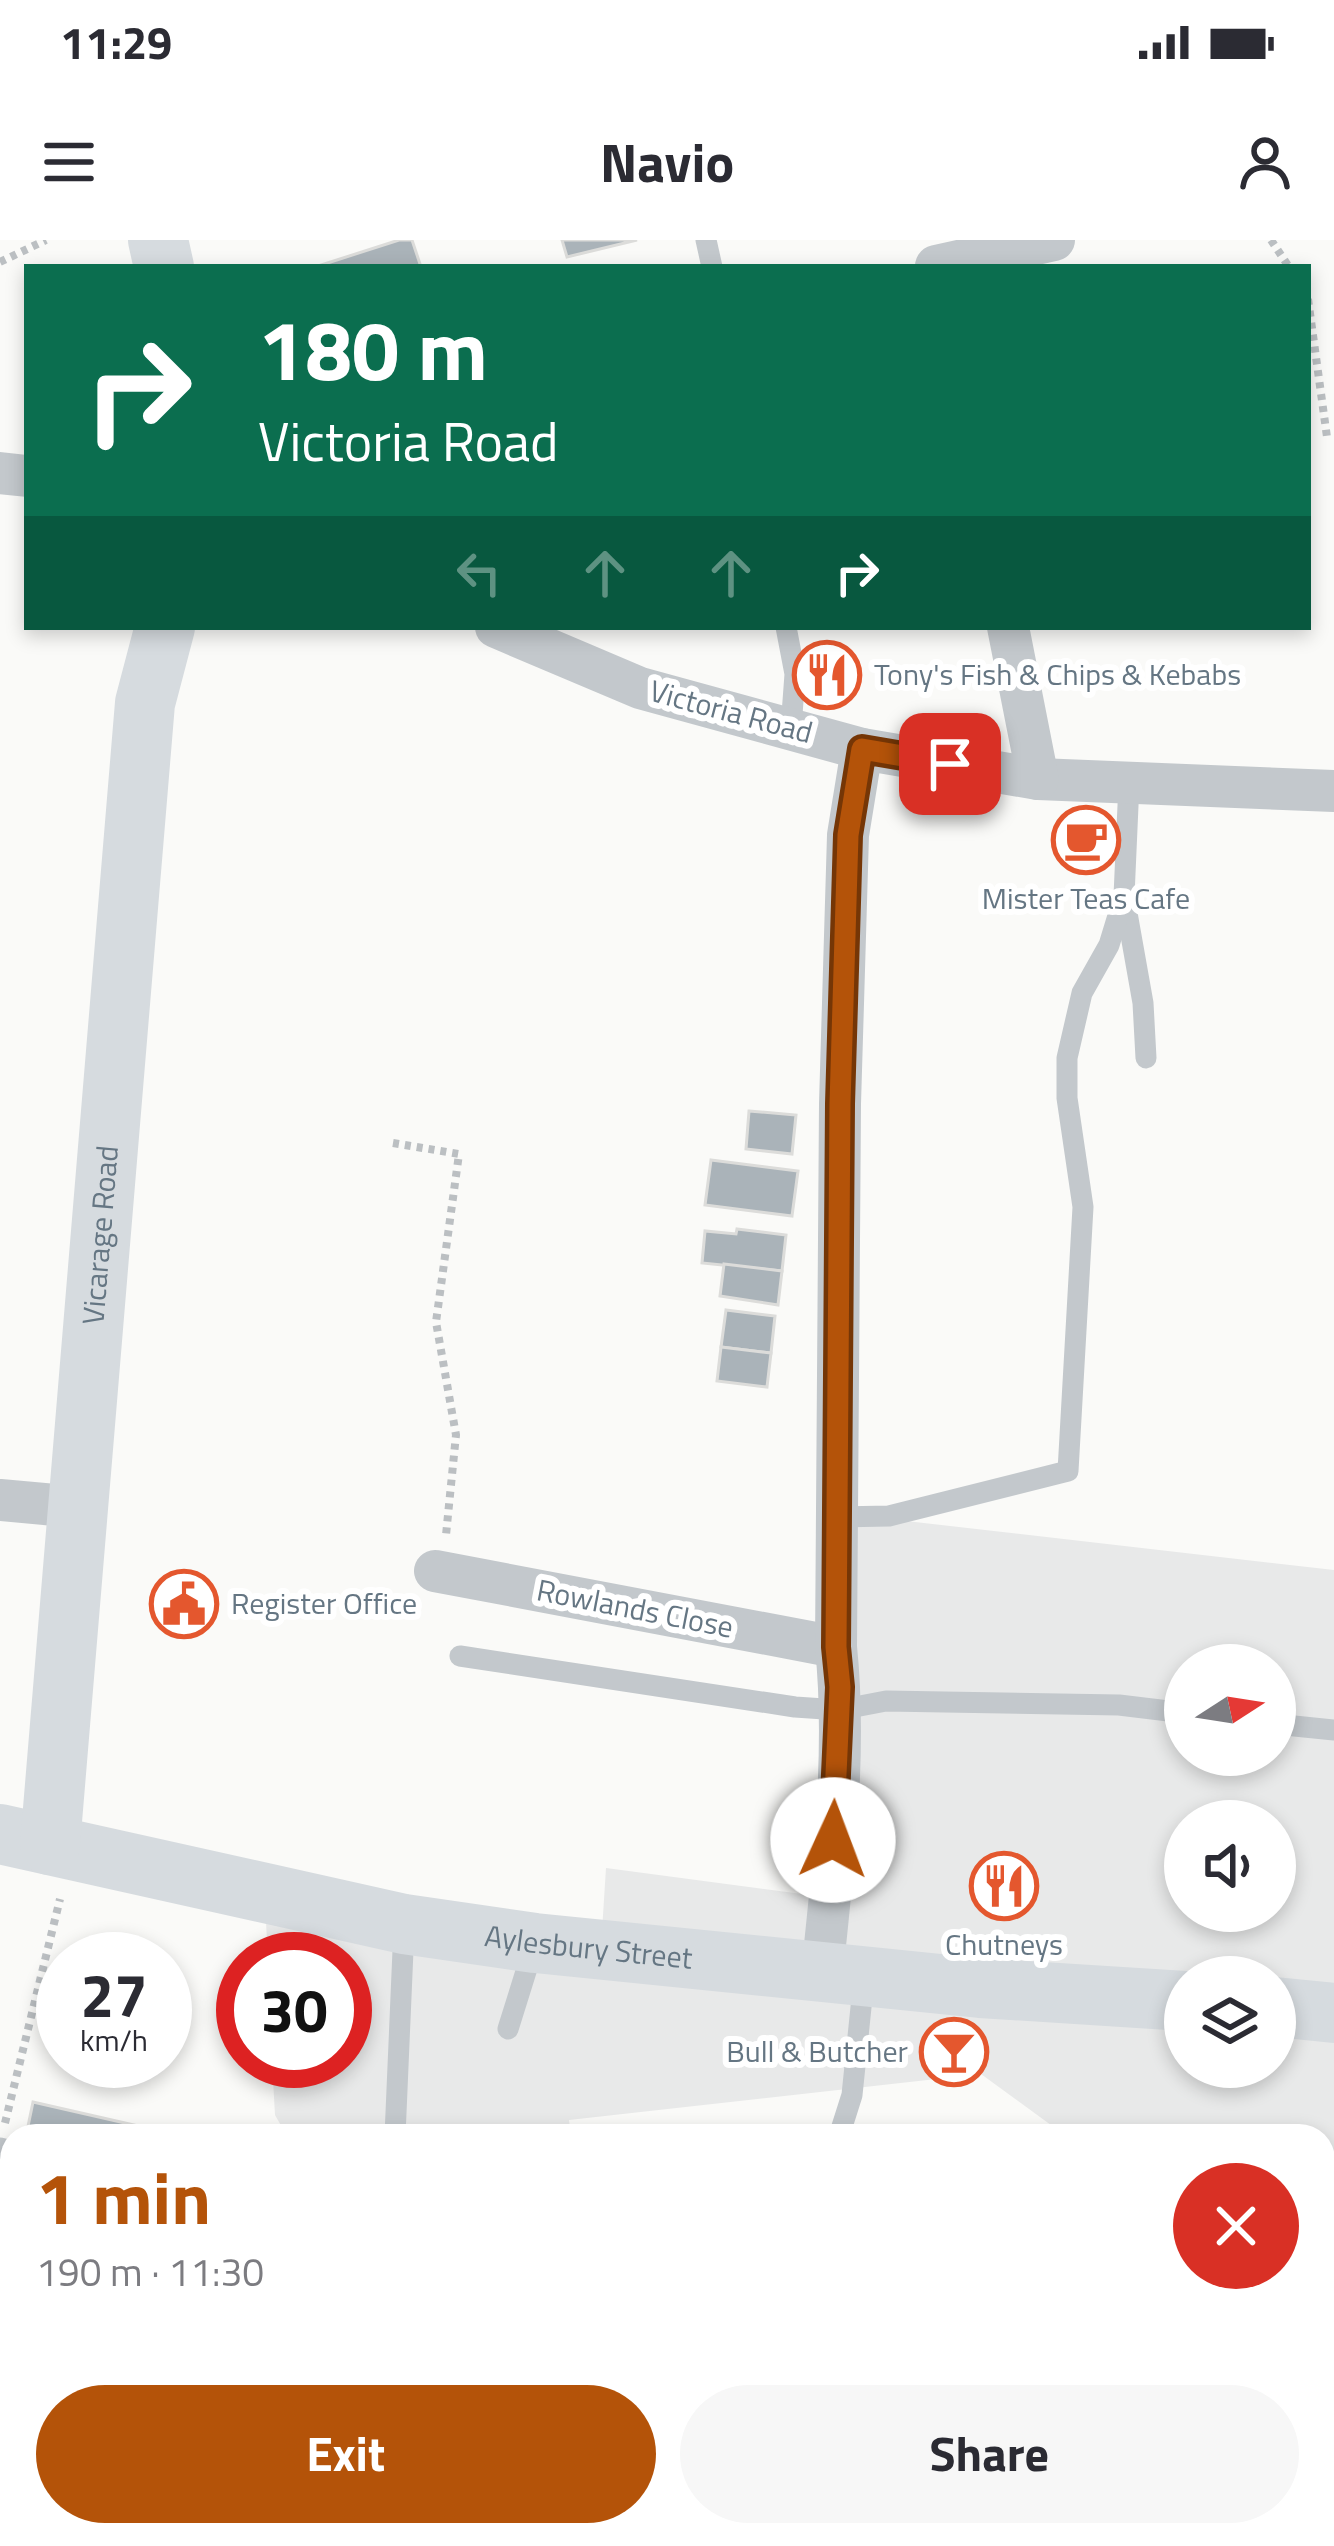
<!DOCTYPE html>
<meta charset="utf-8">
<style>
body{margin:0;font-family:"Titillium Web",sans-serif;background:#f7f7f7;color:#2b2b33;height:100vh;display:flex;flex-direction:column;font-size:45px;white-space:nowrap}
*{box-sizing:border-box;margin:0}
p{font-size:39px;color:#7c7c81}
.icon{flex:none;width:66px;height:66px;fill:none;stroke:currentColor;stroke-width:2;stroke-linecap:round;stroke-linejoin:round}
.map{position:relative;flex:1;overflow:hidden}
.details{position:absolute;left:0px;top:1884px;width:1335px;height:423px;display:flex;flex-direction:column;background:#fff;border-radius:36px 36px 0 0;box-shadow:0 6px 18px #0003}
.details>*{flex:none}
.banner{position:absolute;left:24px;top:24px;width:1287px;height:366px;border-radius:0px;box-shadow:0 6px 18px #0003;background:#0b6e4f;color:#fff;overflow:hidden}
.needle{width:78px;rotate:78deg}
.tools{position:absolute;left:1164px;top:1404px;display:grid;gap:24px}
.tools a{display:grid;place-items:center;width:132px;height:132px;border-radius:50%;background:#fff;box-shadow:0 6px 18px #0003;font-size:60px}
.speed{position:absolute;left:36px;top:1692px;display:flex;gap:24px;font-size:60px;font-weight:700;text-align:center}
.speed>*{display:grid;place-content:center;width:156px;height:156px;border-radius:50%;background:#fff;box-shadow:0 6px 18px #0003;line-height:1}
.speed small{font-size:30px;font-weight:400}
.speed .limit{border:18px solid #d22;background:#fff;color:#111}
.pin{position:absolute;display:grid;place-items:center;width:102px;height:102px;color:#fff;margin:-51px;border-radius:24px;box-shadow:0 6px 18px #0006}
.me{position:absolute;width:132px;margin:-66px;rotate:2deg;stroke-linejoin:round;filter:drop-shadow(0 0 9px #0008)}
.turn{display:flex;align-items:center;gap:42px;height:252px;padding:0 36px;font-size:54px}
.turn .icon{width:156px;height:156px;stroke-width:2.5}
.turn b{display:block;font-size:84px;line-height:102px}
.lanes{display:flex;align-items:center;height:114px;padding:0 36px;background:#0003;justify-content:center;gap:60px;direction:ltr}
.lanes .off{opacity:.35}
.round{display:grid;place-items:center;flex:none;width:126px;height:126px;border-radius:63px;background:#f7f7f7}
.overview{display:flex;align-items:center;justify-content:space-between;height:204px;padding:0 36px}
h1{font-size:72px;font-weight:700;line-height:90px;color:#b45309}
.cta{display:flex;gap:24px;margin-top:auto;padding:24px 36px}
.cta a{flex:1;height:138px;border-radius:72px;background:#b45309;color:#fff;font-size:48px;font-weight:700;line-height:138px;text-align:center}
.cta a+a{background:#f7f7f7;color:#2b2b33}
.status{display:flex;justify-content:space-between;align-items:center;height:84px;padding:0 60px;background:#fff;direction:ltr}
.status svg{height:33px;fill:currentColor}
header{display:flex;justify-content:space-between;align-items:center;height:156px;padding:0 36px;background:#fff;font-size:54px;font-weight:700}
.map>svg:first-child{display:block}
.built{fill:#e8e9e9;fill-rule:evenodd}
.building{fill:#aab3b9;stroke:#dcdcda;stroke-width:3}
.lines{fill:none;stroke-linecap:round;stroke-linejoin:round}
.path{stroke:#bbbfc2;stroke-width:8;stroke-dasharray:6 6;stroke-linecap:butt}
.lane{stroke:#c3c8cc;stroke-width:21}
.street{stroke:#c3c8cc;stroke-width:42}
.secondary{stroke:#d6dbdf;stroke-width:60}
.route-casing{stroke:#753606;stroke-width:30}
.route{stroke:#b45309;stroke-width:21}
.labels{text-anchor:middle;stroke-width:12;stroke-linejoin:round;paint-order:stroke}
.poi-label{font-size:30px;fill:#657683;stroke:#fff;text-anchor:start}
.street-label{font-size:30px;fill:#657683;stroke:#fff}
</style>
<div class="status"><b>11:29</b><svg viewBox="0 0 49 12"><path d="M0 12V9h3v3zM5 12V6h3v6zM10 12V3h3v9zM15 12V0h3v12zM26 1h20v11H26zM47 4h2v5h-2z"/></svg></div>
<header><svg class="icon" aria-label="menu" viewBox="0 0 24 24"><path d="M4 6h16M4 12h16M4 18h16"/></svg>Navio<svg class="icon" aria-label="person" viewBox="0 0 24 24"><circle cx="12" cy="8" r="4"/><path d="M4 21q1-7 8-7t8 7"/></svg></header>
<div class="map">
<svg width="1334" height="2306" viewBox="0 0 1334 2306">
<rect width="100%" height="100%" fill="#fafaf8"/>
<path class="built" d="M 854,1275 L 1334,1330 L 1334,2306 L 1154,2306 L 1124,2295 L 1323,2295 L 1323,1896 L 1066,1896 L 981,1834 L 569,1880 L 571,1896 L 287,1896 L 275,1875 L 272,1821 L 345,1821 L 345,1719 L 268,1719 L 266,1682 L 599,1738 L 606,1628 L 802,1654 L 850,1418 ZM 1185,1425 L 1275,1425 L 1275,1515 L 1185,1515 ZM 1185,1581 L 1275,1581 L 1275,1671 L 1185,1671 ZM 1185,1737 L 1275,1737 L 1275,1827 L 1185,1827 Z"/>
<g class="building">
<polygon points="399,0 412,0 421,27 315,27"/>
<polygon points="562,0 637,0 567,17"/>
<polygon points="749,871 796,875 792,914 746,909"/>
<polygon points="711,920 798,931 792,976 705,965"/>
<polygon points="737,989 786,995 782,1031 702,1023 705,991 736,994"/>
<polygon points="724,1024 782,1031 778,1065 720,1056"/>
<polygon points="726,1070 775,1076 771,1113 721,1107"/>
<polygon points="721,1107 771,1113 767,1147 717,1141"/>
<polygon points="33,1862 182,1896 26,1896"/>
<polygon points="0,1935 12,1938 12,1972 0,1969"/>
<rect x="1323" y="2141" width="11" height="80"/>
<polygon points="1124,2295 1276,2295 1276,2306 1154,2306"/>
</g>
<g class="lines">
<g class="path">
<polyline points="1271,0 1289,27"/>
<polyline points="0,22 46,0"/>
<polyline points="1308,59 1327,197"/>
<polyline points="393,903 459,914 436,1082 456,1195 446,1295"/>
<polyline points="5,1883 60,1659"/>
<polyline points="1323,2112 1334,2112"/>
</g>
<g class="lane">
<polyline points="706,0 712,27"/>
<polyline points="786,387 795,434 791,488"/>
<polyline points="1129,543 1124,656 1143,763 1146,818"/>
<polyline points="837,1277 889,1276 1068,1231 1083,967 1067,858 1067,818 1082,753 1109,705 1124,656"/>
<polyline points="460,1416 795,1467 839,1470 886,1461 1119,1465 1185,1473"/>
<polyline points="1275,1484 1334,1490"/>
<polyline points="508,1789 533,1709"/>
<polyline points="395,1896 404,1687"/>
<polyline points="839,1896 852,1855 864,1738"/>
<polyline points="0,1908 12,1911"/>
<polyline points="1093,2306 1095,2295"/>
</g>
<g class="street">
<polyline points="936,26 1054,0"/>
<polyline points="0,233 27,236"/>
<polyline points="496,387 640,448 862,509 1038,539 1334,551"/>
<polyline points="1008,387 1038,539"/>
<polyline points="0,1260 77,1267"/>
<polyline points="435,1331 836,1407"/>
<path d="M 822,1734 C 833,1627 847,1514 836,1407 L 840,864 L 848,595 L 862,509"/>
<polyline points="0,2246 12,2253"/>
<polyline points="92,2295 113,2306"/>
</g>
<g class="secondary">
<polyline points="158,0 164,27"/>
<path id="s1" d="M 0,1594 L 404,1684 L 535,1703 L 980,1748 L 1185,1761"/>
<path id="s2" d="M 50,1605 L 145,463 L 165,387"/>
<polyline points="1275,1767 1334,1773"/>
</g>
</g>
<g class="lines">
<g class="route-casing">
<polyline id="route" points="833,1600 840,1447 836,1407 840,864 848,595 862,509 950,524"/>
</g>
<use href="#route" class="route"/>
</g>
<defs>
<g id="restaurant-ring" transform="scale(3.45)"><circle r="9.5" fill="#fff" stroke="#e4572e" stroke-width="1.5"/><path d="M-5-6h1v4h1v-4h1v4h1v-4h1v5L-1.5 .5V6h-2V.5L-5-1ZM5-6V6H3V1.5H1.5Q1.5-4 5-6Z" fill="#e4572e"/></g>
<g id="cafe-ring" transform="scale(3.45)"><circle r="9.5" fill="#fff" stroke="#e4572e" stroke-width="1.5"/><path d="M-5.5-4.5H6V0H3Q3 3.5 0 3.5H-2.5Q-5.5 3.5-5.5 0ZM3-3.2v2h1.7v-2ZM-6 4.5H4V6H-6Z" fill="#e4572e"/></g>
<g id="civic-ring" transform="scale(3.45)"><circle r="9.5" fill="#fff" stroke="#e4572e" stroke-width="1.5"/><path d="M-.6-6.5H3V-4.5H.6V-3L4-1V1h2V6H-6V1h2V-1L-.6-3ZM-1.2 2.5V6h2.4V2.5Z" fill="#e4572e"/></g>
<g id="bar-ring" transform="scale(3.45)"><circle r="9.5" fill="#fff" stroke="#e4572e" stroke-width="1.5"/><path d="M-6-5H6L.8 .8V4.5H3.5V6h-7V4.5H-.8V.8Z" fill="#e4572e"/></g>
</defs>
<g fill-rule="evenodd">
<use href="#restaurant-ring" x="827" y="435"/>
<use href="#cafe-ring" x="1086" y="600"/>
<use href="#civic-ring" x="184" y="1364"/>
<use href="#restaurant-ring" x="1004" y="1646"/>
<use href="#bar-ring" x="954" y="1812"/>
</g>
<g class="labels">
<g class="poi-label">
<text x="874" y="445">Tony's Fish &amp; Chips &amp; Kebabs</text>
<text x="1086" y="669" text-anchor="middle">Mister Teas Cafe</text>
<text x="231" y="1374">Register Office</text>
<text x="1004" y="1715" text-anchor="middle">Chutneys</text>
<text x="908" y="1822" text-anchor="end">Bull &amp; Butcher</text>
</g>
<g class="street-label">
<text transform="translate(731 472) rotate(15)" y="10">Victoria Road</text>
<text dy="10" stroke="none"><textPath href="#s2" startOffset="612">Vicarage Road</textPath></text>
<text transform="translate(635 1369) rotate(11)" y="10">Rowlands Close</text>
<text dy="10" stroke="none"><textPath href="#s1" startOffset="600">Aylesbury Street</textPath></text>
</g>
</g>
</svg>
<div class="tools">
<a><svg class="needle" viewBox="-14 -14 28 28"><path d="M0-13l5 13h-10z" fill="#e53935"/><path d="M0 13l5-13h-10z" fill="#7c7c81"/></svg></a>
<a><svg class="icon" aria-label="sound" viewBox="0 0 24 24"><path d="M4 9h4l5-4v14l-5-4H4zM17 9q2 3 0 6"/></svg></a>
<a><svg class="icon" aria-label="layers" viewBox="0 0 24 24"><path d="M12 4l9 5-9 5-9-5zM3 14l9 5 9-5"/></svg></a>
</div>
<div class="speed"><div>27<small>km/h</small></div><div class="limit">30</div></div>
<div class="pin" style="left:950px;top:524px;background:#d93025"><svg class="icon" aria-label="arrive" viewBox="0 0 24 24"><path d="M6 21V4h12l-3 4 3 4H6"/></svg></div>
<svg class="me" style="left:833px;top:1600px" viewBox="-20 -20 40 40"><circle r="19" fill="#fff"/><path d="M0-13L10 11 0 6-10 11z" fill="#b45309"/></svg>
<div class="banner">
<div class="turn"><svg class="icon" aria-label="right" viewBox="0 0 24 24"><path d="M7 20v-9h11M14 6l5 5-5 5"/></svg><div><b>180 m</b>Victoria Road</div></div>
<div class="lanes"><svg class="icon off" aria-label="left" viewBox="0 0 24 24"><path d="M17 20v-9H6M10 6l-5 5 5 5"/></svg><svg class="icon off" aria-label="ahead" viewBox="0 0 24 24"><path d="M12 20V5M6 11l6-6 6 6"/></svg><svg class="icon off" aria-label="ahead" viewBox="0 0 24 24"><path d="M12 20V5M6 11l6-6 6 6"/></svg><svg class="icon" aria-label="right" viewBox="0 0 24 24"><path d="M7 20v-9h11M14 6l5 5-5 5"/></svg></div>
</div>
<section class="details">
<div class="overview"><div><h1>1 min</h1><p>190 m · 11:30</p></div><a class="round" style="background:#d93025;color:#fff"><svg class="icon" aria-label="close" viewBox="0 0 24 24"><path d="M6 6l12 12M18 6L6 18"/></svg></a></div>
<div class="cta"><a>Exit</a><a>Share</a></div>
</section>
</div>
